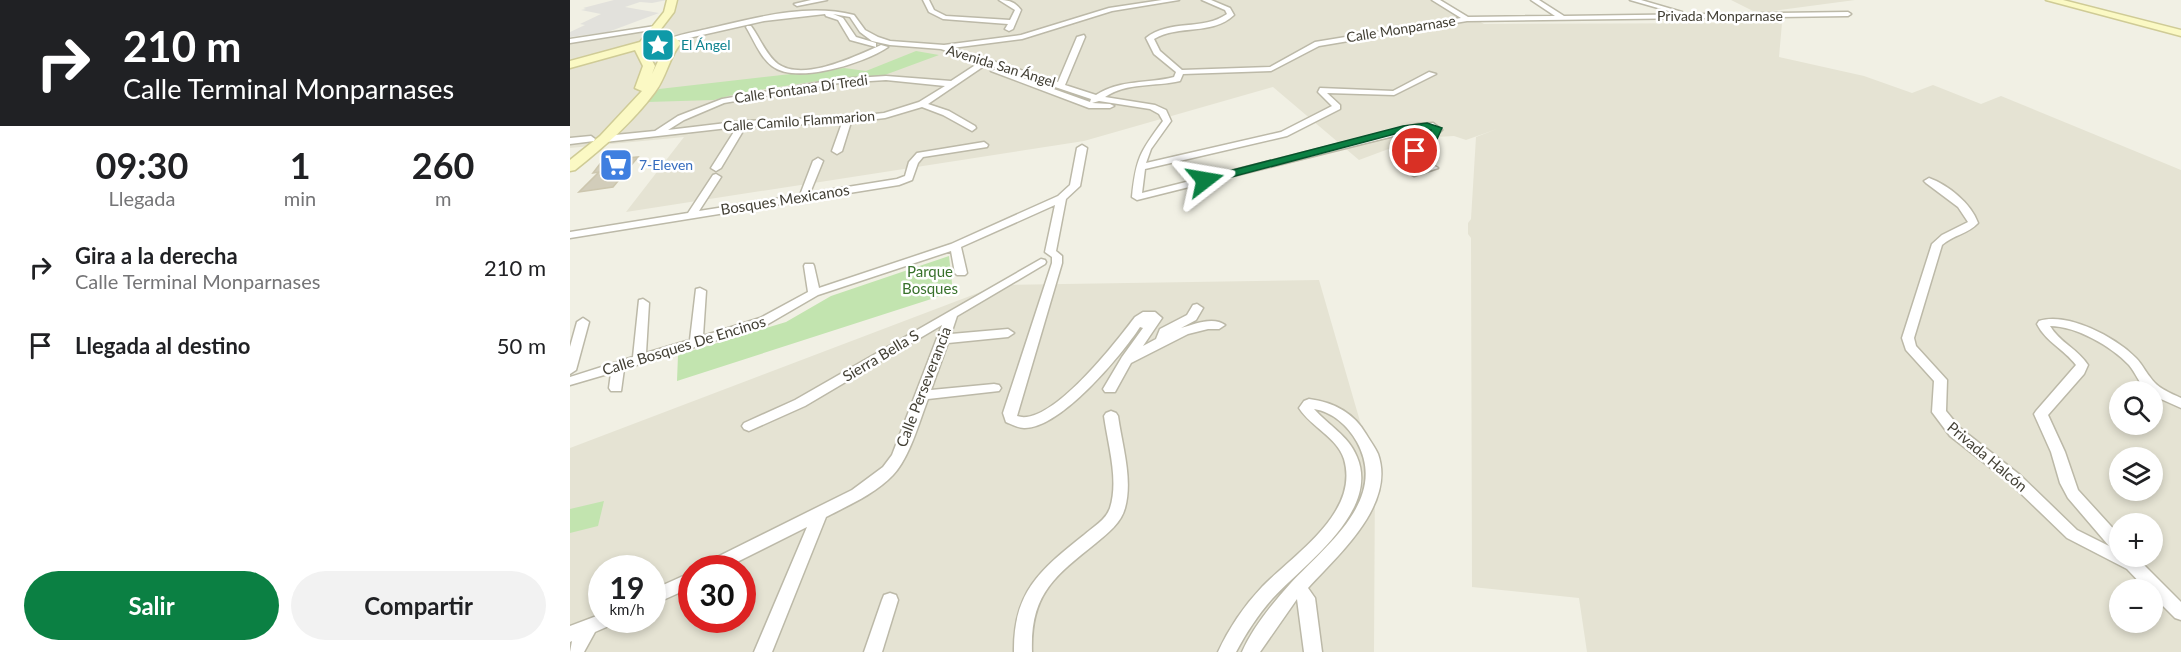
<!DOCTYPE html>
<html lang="es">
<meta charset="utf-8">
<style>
body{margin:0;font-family:Lato,sans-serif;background:#f2f2f2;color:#202124;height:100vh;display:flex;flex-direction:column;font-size:22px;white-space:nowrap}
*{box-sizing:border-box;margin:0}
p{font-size:20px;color:#757577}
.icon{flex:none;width:33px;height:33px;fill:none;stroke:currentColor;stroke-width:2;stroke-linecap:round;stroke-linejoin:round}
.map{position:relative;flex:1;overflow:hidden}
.panel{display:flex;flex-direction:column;background:#fff;width:570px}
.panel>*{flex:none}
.top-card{background:#202124;color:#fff;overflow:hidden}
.controls{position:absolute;left:1539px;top:381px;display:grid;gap:12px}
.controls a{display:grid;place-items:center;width:54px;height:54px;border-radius:50%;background:#fff;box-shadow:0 3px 9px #0003;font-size:30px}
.speed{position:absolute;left:18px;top:555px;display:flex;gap:12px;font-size:30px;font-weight:700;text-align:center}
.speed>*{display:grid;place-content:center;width:78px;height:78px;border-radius:50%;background:#fff;box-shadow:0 3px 9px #0003;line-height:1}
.speed small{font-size:15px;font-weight:400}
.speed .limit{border:9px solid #d22;background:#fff;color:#111}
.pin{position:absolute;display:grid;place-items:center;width:51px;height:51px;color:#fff;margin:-26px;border:3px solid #fff;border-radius:50%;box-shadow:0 2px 6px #0007}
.me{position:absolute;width:66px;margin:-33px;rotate:76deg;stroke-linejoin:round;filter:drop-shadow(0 0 4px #0008)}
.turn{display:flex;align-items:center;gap:21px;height:126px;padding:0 24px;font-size:27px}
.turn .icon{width:78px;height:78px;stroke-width:2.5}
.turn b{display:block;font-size:42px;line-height:51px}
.eta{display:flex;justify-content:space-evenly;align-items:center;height:102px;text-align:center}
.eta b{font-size:36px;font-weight:700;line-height:42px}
.action{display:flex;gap:12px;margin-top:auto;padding:12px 24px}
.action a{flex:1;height:69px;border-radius:36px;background:#0b8043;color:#fff;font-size:24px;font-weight:700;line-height:69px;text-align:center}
.action a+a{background:#f2f2f2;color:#202124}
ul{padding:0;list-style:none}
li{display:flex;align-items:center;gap:18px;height:78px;padding:0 24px}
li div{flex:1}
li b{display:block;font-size:22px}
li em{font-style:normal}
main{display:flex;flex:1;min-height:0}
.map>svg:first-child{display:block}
.residential{fill:#e5e3d3;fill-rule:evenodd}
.green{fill:#c2e4af}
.parking{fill:#e2e1dc}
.building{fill:#d2cdba;stroke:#ccc6ae;stroke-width:1.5}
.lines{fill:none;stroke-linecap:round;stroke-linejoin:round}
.street-casing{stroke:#bcb9a8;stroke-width:3}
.secondary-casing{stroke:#cfcb96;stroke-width:3}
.street{fill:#fff;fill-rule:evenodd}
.secondary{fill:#fbf9c4;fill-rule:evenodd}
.route{fill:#0b8043;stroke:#07532c;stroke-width:1.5}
.labels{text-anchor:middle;stroke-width:5;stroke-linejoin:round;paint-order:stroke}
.far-street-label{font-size:14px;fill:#434035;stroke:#fff}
.far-culture-label{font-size:14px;fill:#0d838f;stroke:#fff;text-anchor:start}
.far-shop-label{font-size:14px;fill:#366cbe;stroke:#fff;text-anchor:start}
.street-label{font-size:15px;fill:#434035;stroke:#fff}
.park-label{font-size:15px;fill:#38712b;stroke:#fff}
</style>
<main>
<section class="panel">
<div class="top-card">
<div class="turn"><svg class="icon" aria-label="right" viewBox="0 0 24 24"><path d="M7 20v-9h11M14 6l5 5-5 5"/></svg><div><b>210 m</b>Calle Terminal Monparnases</div></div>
</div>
<div class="eta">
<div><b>09:30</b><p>Llegada</p></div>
<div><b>1</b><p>min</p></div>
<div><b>260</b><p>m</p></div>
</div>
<ul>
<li><svg class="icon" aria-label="right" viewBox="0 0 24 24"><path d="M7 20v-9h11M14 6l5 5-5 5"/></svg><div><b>Gira a la derecha</b><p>Calle Terminal Monparnases</p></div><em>210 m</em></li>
<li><svg class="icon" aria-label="arrive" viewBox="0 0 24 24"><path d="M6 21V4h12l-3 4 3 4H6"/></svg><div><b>Llegada al destino</b></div><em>50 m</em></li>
</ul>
<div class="action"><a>Salir</a><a>Compartir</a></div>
</section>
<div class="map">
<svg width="1611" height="652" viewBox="0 0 1611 652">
<rect width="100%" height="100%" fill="#f1f0e4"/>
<g class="residential">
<path d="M 101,0 L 871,0 L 914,24 L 1212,23 L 1209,57 L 1294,76 L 1342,93 L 1363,85 L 1411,104 L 1431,96 L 1611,170 L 1611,652 L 1017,652 L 1009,598 L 902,587 L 901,238 L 898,234 L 898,223 L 901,219 L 906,137 L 927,129 L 896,140 L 884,136 L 848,138 L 789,160 L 703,87 L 514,141 L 56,212 L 114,137 L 0,148 L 0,41 L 91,27 ZM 1550,392 L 1582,392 L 1582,424 L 1550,424 ZM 1550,458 L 1582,458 L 1582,490 L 1550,490 ZM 1550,524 L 1582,524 L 1582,556 L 1550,556 ZM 1550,590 L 1582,590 L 1582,622 L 1550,622 Z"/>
<polygon points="1161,0 1285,0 1187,13"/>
<path d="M 749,280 L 805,473 L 804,652 L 0,652 L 0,448 L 429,285 ZM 32,568 L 82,568 L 82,620 L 32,620 ZM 122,568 L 172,568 L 172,620 L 122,620 Z"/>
</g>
<g class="green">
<polygon points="346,51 369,55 312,76 248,81 170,93 144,100 77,102 89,89 274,68 296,71"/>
<polygon points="379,256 383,292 107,381 108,355 216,322 261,296"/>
<polygon points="34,501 28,526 0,533 0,509"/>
</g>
<polygon class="parking" points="44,0 97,0 82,3 70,2 55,7 89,13 38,32 0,37 0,32 15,25 10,24 31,14 11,10 16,9 13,8"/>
<polygon class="building" points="68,157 43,187 9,192 29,172 23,173 33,160"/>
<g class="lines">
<g class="street-casing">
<g id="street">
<polygon points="241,0 257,0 227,6 224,4"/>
<path d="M 353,0 L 359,0 L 364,10 L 376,16 L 440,20 L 445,10 L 429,0 C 439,0 445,2 451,10 L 443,29 L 439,31 L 435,29 L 438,24 L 373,19 L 359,12 Z"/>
<path d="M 592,0 L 609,0 L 542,11 L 452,39 L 382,48 L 488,82 L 507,37 L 514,35 L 515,37 L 495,85 L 526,95 C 551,79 577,84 604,77 L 606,72 L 584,54 L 576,38 C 599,19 633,31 657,14 L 655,10 L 632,0 L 641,0 L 660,8 L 664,15 C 642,36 609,24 584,39 L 590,51 L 612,70 L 700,67 L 745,42 L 891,18 L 862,0 L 870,0 L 898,17 L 985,16 L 961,0 L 969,0 L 994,16 L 1278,12 L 1281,14 L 1278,16 L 897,21 L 749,46 L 701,71 L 613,74 L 610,81 C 585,87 557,82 535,97 L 585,105 L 596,110 L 601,121 L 581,149 L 576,163 L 711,132 L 762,106 L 748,92 L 750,88 L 823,91 L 859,72 L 866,74 L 824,95 L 757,93 L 770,105 L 770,109 L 717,136 L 575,169 L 572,193 L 848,124 L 863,123 L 872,130 L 842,158 L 839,166 L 845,170 L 863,165 L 868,168 L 844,176 L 831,169 C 828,153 851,142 861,133 L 863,130 L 861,129 L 848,130 L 567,200 L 562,197 C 566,158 570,152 593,121 L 589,114 L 580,109 L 529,101 L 522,103 L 540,104 L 544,106 L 540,108 L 519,108 L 421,71 L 428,69 L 520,102 L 521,99 L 371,49 L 320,45 L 302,41 L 290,32 L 280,17 L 263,14 L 273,18 L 286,37 L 306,43 L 306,47 L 280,40 L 268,20 L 256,16 L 255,14 L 194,21 L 101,42 L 97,40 C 108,34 125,32 137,29 C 185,18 236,3 284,15 L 295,30 L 308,37 L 320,41 L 374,45 L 451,35 L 539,8 Z"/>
<polygon points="1060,0 1071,0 1112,12 1109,14"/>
<polygon points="85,26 89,28 87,29 0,43 0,39"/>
<path d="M 177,26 L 181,26 C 190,38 196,55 208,64 C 234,82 286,56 311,45 L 318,47 C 295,63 226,85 202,66 C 190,57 184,40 176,27 Z"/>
<path d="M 407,64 L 414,66 L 358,104 L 379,111 L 405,126 L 406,128 L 402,131 L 373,115 L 352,107 L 315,118 L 281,122 L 272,151 L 267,154 L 262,151 L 272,123 L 176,126 L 151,168 L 146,171 L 141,168 L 167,127 L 35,142 L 31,139 L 35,136 L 85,131 L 108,116 L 152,99 L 269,79 L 316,76 L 381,81 ZM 316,80 L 375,86 L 349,102 L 314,113 L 277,117 L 173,121 L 98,130 L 114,120 L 154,103 L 269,83 Z"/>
<polygon points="21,136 25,139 24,141 0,144 0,138"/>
<polygon points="414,142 418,145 417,147 353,157 348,163 342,180 329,185 0,238 0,232 118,213 143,175 146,174 151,177 129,211 230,195 243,161 248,158 253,161 240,193 327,179 335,176 339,162 347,153"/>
<path d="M 512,145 L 517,148 L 510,186 L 496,199 L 486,251 L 492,256 L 492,263 L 447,416 C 480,428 547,341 565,317 L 573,312 L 585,312 L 592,318 L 573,346 L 586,339 L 590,329 L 617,315 L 623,305 L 627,304 L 633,308 L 626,320 L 611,328 C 624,324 644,316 655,325 L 649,329 L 638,329 L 618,334 L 561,363 L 545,392 L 535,392 L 533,389 L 552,357 L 573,328 L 570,327 C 551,356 490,429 454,428 C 448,428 441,424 436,422 L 433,413 L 482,263 L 482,257 L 475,252 L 485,205 L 391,247 L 397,273 L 395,275 L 387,275 L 385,273 L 381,251 L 248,295 L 198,324 L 54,369 L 51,391 L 41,391 L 39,388 L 41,373 L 0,385 L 0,377 L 63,357 L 69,300 L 73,299 L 79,303 L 76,353 L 120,340 L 126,289 L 130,288 L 136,291 L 133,336 L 190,318 L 238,292 L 234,266 L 235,264 L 243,264 L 244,266 L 249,288 L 381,244 L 488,196 L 500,185 L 507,148 Z"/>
<path d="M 1359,178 C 1378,185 1401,203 1408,223 C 1398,234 1383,235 1372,245 L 1344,338 L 1346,346 L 1377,380 L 1376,411 L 1390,428 L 1450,475 L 1507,530 L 1539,546 L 1498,498 L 1490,483 L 1481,452 L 1464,414 L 1466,411 L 1506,365 C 1494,349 1476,342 1467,324 L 1469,321 C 1498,312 1545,337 1566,358 C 1572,364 1575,371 1580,377 C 1587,388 1600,393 1611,398 L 1611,408 L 1582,395 L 1582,392 L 1578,392 C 1569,384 1566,373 1559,365 C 1541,346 1506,326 1480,326 C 1489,342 1508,349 1518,365 L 1514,374 L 1478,415 L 1495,452 L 1508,490 L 1550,536 L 1550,556 L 1565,556 L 1611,602 L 1611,620 L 1605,618 L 1582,595 L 1582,590 L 1577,590 L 1557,569 L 1497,538 L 1440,483 L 1380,436 L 1362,412 L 1364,381 L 1336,350 L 1332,338 L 1362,244 L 1372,235 L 1398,222 L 1388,207 L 1356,183 L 1354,181 Z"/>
<path d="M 471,259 L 475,260 L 476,262 L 475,264 L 387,316 L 381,334 L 438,329 L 444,333 L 438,337 L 378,343 L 361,390 L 424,384 L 429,385 L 431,388 L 429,391 L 358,399 C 349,422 340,457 323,475 C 305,494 279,505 256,517 L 202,652 L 184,652 L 237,527 L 155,568 L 133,568 L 135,563 L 282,490 L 313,467 L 322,455 L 372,325 L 235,406 L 179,431 L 174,429 L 172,426 L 174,423 L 225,400 Z"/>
<polygon points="13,318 19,322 6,370 0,374 0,347 7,322"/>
<path d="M 739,399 C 763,402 784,413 796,434 C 800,441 805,447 808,454 C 826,505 768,555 738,588 L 745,598 L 752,652 L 734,652 L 727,599 L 690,652 L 672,652 C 683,627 702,604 720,584 C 755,546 819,500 787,442 C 778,426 763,412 744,409 C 759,426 778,435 787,457 C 810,512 734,564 702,599 C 688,615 676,633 666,652 L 648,652 C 659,628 674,606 692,587 C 724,554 790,513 774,459 C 767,437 741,427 729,408 L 734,401 Z"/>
<path d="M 541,411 L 546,413 L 548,416 C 552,445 563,479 555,508 C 551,523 538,533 526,543 C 484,577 460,594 462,652 L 444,652 C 443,592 470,570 514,535 C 523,527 536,520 540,508 C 549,480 538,445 534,416 L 536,413 Z"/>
<polygon points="122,572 122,587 82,605 82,590"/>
<polygon points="320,593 326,595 328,600 312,652 294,652 312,600 314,595"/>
<polygon points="32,614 32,620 43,620 41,625 25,632 14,652 0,652 2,641 0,642 0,626"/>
</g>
</g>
<g class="secondary-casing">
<g id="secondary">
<path d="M 97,0 L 107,0 L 104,12 L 84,38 L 104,37 L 111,43 C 99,57 97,76 85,92 C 63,122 34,147 5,170 L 0,171 L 0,160 L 30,136 L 72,91 L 65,88 L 73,66 L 65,50 L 0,68 L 0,61 L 70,42 L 94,12 ZM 96,42 L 99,43 L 89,47 L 77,48 ZM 92,53 L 82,74 L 85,66 L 79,55 Z"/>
<polygon points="1476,0 1493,0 1611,30 1611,36"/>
</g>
</g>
<use href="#street" class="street"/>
<use href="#secondary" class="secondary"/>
</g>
<polygon class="route" points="857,123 872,128 867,139 848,154 840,151 859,135 861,130 836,131 635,184 630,180 632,178 833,126"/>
<defs>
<g id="sight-square" transform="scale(1.725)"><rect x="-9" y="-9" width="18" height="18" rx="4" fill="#0f9aa8" stroke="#fff"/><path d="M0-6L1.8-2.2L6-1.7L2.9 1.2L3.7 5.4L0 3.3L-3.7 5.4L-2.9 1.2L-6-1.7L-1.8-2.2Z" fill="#fff"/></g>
<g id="supermarket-square" transform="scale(1.725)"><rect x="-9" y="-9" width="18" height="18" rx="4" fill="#3f7fe0" stroke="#fff"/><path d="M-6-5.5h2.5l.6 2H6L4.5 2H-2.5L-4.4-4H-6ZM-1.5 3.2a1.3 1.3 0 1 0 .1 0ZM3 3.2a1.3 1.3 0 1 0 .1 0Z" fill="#fff"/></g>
</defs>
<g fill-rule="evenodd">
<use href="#sight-square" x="88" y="45"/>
<use href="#supermarket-square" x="46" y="165"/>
</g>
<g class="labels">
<g class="far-street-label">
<text x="1150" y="21">Privada Monparnase</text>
<text transform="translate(831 29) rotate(-9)" y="5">Calle Monparnase</text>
<text transform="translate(431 66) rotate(17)" y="5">Avenida San Ángel</text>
<text transform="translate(231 89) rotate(-8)" y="5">Calle Fontana Dí Tredi</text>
<text transform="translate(229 121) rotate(-4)" y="5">Calle Camilo Flammarion</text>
</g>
<g class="far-culture-label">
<text x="111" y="50">El Ángel</text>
</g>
<g class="far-shop-label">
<text x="69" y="170">7-Eleven</text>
</g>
<g class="street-label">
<text transform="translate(215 200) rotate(-9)" y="5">Bosques Mexicanos</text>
<text transform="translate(114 346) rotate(-17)" y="5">Calle Bosques De Encinos</text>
<text transform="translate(311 356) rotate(-31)" y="5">Sierra Bella S</text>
<text transform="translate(354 387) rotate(-69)" y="5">Calle Perseverancia</text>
<text transform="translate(1417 457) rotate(40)" y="5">Privada Halcón</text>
</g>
<g class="park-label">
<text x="360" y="277">Parque<tspan x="360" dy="17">Bosques</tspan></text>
</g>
</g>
</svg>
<div class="controls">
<a><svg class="icon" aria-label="search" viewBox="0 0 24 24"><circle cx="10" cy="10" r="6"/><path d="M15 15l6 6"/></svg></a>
<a><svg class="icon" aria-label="layers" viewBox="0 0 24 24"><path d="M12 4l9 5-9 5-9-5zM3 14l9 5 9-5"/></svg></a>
<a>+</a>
<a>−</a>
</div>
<div class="speed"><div>19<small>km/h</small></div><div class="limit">30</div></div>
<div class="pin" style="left:845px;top:151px;background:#d93025"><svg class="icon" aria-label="arrive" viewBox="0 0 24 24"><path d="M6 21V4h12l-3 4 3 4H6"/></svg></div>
<svg class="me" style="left:635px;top:180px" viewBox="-20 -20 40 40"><path d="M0-17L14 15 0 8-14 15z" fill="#0b8043" stroke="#fff" stroke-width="4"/></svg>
</div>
</main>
